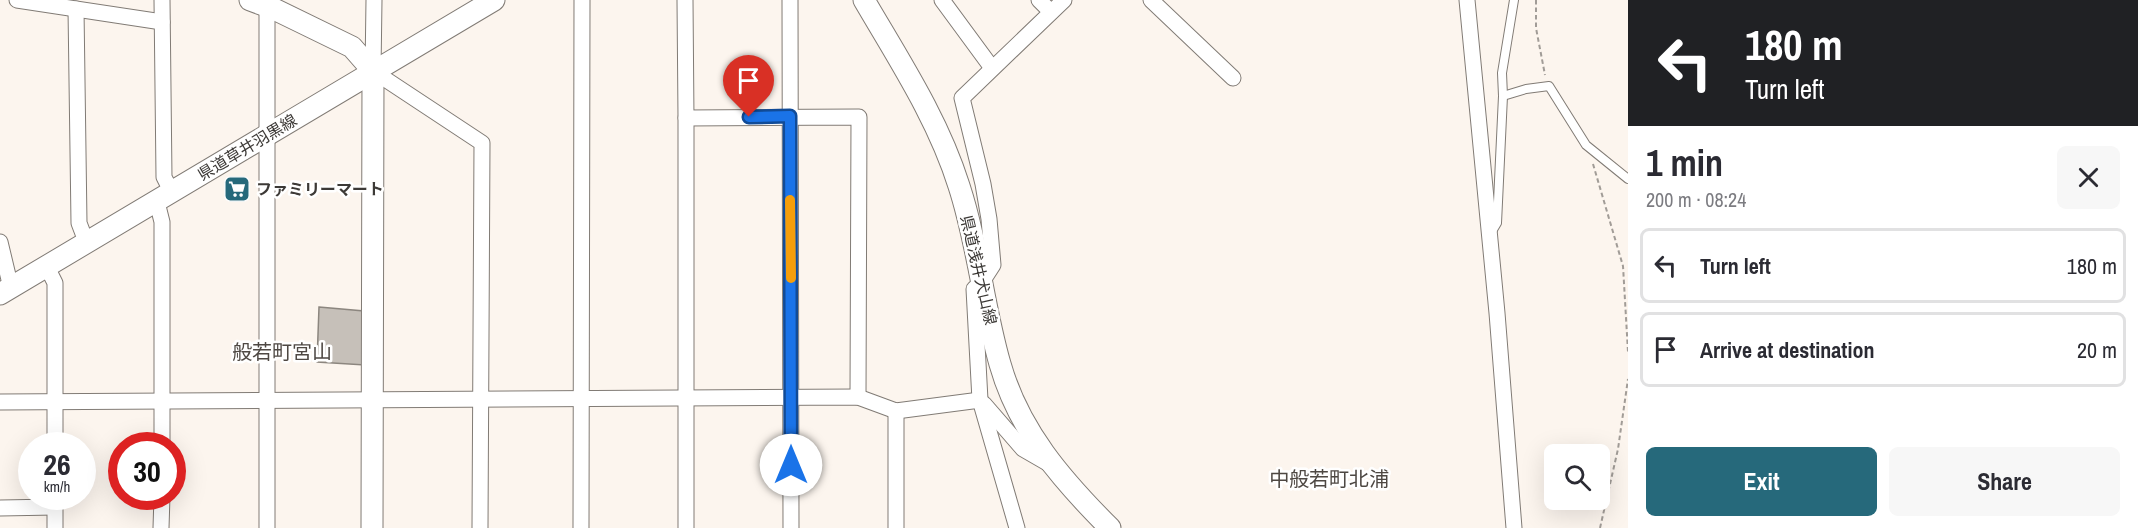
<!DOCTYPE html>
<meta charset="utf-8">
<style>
body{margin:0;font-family:"Archivo Narrow","Noto Sans JP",sans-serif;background:#f7f7f7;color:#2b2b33;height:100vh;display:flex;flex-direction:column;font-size:22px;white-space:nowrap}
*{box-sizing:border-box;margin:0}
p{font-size:20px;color:#7c7c81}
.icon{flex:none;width:33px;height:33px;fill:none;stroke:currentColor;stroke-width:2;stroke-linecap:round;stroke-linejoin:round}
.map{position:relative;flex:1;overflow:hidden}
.details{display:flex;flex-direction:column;background:#fff;width:510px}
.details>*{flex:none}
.guide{background:#202124;color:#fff;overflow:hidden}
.buttons{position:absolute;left:1544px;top:444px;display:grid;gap:12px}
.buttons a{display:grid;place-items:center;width:66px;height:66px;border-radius:9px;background:#fff;box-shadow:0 6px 24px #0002;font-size:30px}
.speed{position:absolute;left:18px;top:432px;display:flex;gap:12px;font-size:30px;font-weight:700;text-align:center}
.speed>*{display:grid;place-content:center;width:78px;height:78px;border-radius:50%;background:#fff;box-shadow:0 6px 24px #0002;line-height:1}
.speed small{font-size:15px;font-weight:400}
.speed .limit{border:9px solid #d22;background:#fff;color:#111}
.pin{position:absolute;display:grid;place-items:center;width:51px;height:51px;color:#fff;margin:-62px -26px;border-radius:50% 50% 50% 0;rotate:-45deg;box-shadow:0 0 6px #0007}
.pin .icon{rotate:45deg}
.me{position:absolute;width:66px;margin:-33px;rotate:0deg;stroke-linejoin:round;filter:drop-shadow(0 0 4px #0008)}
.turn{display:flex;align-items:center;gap:21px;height:126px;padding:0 18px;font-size:27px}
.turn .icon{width:78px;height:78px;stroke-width:2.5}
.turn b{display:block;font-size:42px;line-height:51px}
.round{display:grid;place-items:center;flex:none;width:63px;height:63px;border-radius:9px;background:#f7f7f7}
.head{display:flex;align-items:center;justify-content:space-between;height:102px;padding:0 18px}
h1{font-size:36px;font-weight:800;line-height:45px}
.cta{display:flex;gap:12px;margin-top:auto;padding:12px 18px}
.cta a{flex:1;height:69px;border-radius:9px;background:#26697b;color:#fff;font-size:24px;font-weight:800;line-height:69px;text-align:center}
.cta a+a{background:#f7f7f7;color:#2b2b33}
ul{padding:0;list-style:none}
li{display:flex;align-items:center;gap:18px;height:75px;margin:0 12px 9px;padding:0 6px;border:3px solid #e1e1e2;border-radius:9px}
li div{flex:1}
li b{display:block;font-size:22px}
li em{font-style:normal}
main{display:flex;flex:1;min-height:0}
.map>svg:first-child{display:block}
.building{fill:#c6c0b9;stroke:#8c867f;stroke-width:1.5}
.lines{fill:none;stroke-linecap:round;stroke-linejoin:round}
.lane-casing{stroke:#817b75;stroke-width:10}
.street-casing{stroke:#817b75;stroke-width:17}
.secondary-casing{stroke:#817b75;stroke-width:23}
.path{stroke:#a19c97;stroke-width:2;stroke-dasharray:4.5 3;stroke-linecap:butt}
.lane{stroke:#fff;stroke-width:8}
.street{stroke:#fff;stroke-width:15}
.secondary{stroke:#fff;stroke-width:21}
.route-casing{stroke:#114b97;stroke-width:15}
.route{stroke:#1a73e8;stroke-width:10}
.slow{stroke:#f59e0b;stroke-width:10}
.labels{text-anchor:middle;stroke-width:5;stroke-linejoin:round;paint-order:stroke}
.street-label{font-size:16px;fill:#3c3936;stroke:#fff}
.poi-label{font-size:16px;font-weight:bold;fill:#3c3936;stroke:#fff;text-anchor:start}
.quarter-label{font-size:20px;fill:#4e4843;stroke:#fff}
</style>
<main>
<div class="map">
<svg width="1628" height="528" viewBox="0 0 1628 528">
<rect width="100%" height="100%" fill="#fcf5ee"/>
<polygon class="building" points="319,307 364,311 365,365 317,362"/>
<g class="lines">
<g class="lane-casing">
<g id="lane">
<polyline points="1503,96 1526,89 1549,86 1586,145 1628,179"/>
<polyline points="1491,233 1497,223 1503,96 1502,73 1514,0"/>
</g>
</g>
<g class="street-casing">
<g id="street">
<polyline points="17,0 162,22"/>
<polyline points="162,0 164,177 172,193"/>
<polyline points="267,0 267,528"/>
<polyline points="374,0 373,71 482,143 480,528"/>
<polyline points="685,0 686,118 859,117 858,397"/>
<polyline points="790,0 791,528"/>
<polyline points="942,0 992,68"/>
<polyline points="1039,0 1051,12"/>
<polyline points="1151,0 1233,78"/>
<polyline points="1467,0 1497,313 1514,528"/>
<polyline points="76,9 79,223 87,244"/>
<polyline points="686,118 686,528"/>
<polyline points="157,202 162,222 162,446"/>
<polyline points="0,242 11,288"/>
<polyline points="47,267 55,283 55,446"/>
<polyline points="0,402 858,397 896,411 980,400"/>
<polyline points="984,404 1023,449 1049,464"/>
<polyline points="896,411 896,528"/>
<polyline points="0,508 55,507"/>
<polyline points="55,528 55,496"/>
<polyline points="161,528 162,496"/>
<polyline points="581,528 582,0"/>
<polyline points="1017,528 980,400 974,289 982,282 993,265 989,219 983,184 962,98 1064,0"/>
</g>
</g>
<g class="secondary-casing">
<g id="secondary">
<polyline points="250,0 272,8 352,47 373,71 372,528"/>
<path d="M 864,0 C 899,60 938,119 959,186 C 978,244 983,305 1000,364 C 1019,431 1062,480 1110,528"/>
<polyline points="0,294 494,0"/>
</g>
</g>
<g class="path">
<polyline points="1536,0 1536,28 1545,75"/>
<polyline points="1593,164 1623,266 1628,352"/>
<polyline points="1600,528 1618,449 1628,379"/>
</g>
<use href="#lane" class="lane"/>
<use href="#street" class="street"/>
<use href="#secondary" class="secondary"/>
</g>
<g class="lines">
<g class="route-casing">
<polyline id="route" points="749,117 790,116 791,465"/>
</g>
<use href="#route" class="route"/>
<polyline class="slow" points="790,200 791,278"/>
</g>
<defs>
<g id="supermarket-square" transform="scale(1.35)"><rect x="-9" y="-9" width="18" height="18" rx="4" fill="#26697b" stroke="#fff"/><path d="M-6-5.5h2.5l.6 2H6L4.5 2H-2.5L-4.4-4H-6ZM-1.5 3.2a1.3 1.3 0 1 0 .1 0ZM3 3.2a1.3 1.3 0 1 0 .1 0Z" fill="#fff"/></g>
</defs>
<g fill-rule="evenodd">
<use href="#supermarket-square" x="237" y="189"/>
</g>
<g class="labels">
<g class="street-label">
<text transform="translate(247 147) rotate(-31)" y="6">県道草井羽黒線</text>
<text transform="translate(979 270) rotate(77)" y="6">県道浅井犬山線</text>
</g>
<g class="poi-label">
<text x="256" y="195">ファミリーマート</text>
</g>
<g class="quarter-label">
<text x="282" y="359">般若町宮山</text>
<text x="1329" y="486">中般若町北浦</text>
</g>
</g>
</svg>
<div class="buttons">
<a><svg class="icon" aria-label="search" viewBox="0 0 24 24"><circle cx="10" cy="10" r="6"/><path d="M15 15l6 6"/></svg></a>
</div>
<div class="speed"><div>26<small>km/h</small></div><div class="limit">30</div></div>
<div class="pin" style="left:749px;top:117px;background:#d93025"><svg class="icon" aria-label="arrive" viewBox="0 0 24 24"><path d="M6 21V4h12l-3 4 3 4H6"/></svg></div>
<svg class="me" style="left:791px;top:465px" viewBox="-20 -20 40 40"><circle r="19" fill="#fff"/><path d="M0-13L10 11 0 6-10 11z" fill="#1a73e8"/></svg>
</div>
<section class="details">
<div class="guide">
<div class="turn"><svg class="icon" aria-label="left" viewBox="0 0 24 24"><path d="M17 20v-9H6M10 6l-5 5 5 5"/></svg><div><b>180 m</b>Turn left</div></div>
</div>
<div class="head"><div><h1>1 min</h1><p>200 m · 08:24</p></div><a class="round"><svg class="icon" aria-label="close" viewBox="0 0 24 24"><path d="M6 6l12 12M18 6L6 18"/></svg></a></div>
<ul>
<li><svg class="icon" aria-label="left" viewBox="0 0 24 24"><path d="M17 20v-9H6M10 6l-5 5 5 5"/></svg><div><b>Turn left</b></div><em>180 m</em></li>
<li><svg class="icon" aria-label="arrive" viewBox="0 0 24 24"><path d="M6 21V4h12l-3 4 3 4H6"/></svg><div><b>Arrive at destination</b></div><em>20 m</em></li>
</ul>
<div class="cta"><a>Exit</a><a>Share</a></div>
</section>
</main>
